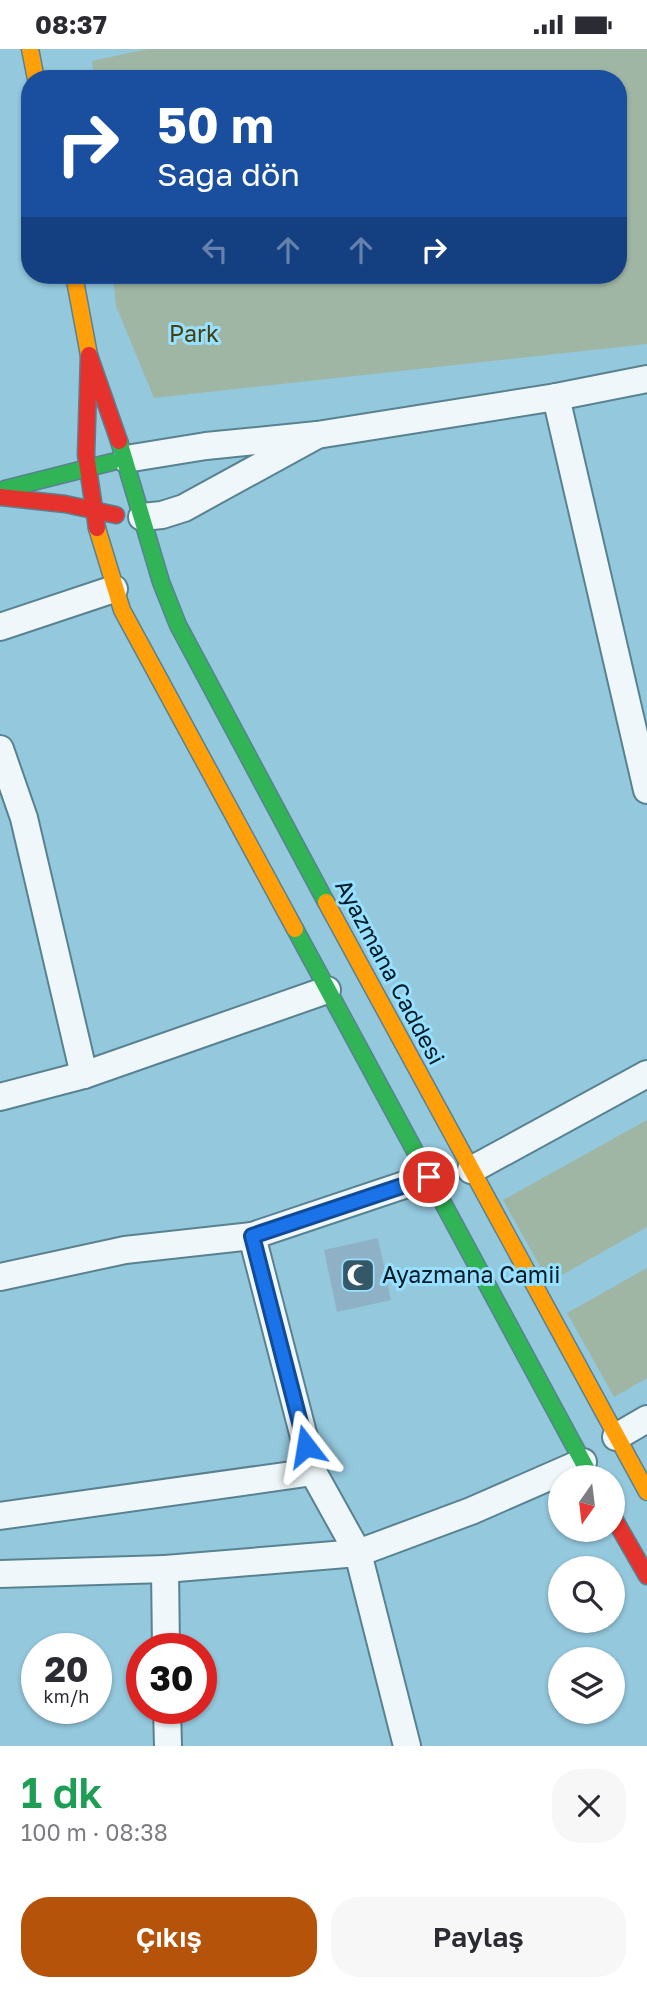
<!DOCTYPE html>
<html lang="tr">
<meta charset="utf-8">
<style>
body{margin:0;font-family:"Golos Text",sans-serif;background:#f7f7f7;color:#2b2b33;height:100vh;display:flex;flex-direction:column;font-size:26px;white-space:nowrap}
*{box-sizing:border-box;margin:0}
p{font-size:23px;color:#7c7c81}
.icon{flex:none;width:38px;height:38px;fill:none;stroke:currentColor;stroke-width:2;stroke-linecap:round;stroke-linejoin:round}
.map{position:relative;height:1697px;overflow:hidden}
.sheet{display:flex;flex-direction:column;background:#fff;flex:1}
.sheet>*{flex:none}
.top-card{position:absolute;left:21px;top:21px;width:606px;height:214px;border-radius:28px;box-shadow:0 2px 5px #0004;background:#1a4fa0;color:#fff;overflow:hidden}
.needle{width:46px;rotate:194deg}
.fabs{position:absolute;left:548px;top:1416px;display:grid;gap:14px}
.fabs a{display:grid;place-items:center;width:77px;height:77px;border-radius:50%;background:#fff;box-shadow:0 2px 5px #0004;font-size:35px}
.speed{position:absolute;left:21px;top:1584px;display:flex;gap:14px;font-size:35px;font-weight:700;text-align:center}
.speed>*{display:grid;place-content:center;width:91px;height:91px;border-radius:50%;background:#fff;box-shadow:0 2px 5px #0004;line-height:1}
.speed small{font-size:18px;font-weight:400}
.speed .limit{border:10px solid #d22;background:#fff;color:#111}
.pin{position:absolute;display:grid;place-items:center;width:60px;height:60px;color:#fff;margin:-30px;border:4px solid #fff;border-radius:50%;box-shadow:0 2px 7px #0007}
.me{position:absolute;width:77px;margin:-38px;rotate:346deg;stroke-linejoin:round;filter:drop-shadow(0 0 5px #0008)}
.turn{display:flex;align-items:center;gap:24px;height:147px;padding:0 21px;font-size:32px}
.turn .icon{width:91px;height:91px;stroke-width:2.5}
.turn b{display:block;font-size:49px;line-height:60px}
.lanes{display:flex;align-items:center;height:66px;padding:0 21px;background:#0003;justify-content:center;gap:35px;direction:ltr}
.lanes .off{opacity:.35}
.round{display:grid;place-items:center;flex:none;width:74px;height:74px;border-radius:28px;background:#f7f7f7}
.overview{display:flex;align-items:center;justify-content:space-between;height:119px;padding:0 21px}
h1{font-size:42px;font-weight:600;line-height:52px;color:#1e9e55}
.action{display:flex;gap:14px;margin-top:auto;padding:14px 21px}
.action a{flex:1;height:80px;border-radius:28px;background:#b45309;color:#fff;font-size:28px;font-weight:600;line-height:80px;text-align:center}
.action a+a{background:#f7f7f7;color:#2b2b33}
.status{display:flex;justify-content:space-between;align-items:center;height:49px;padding:0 35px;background:#fff;direction:ltr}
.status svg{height:19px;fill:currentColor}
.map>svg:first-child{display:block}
.green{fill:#a0b6a4}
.building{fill:#8eb1c5}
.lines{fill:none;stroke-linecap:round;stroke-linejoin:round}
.street-casing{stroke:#598291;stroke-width:30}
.fast-casing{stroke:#598291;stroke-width:19}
.slow-casing{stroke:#598291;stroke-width:19}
.jam-casing{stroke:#598291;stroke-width:19}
.street{stroke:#eff7fa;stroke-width:26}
.fast{stroke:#30b455;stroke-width:16}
.slow{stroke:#ff9f0a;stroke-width:16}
.jam{stroke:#e5322d;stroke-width:16}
.route-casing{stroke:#114b97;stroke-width:18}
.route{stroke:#1a73e8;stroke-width:12}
.labels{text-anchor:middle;stroke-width:6;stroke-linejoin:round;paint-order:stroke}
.park-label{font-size:23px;fill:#43400d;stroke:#97e0ff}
.street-label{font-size:23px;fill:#001c27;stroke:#97e0ff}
.poi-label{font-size:23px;fill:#001c27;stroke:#97e0ff;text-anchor:start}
</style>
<div class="status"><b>08:37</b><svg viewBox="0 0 49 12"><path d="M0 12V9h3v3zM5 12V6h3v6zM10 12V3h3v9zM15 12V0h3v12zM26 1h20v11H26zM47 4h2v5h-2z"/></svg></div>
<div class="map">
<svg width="647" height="1697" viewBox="0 0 647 1697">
<rect width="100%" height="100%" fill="#94c8dd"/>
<g class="green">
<polygon points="148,0 647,0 647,295 154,349 116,257 113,226 618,226 618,30 94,30 92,12"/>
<polygon points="647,1071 647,1178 549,1233 503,1151"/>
<polygon points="647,1219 647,1329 614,1348 567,1264"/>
</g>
<polygon class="building" points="378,1189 391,1251 337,1263 324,1201"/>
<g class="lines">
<g class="street-casing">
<g id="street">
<polyline points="556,348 647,741"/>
<polyline points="317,386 556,348 647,330"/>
<polyline points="126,410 206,397 317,386 184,459 162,466 142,468"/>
<polyline points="0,578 114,540"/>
<polyline points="0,700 24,769 84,1026"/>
<polyline points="0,1048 84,1026 327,941"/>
<polyline points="471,1121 647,1025"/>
<polyline points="0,1228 125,1201 252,1187"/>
<polyline points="616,1388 647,1370"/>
<polyline points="0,1467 313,1423 252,1187 428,1128"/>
<polyline points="165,1520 358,1504 313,1423"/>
<polyline points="0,1525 165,1520 166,1600"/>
<polyline points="167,1659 168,1697"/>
<polyline points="407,1697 358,1504 471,1462 583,1413"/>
</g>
</g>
<g class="fast-casing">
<g id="fast">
<polyline points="119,392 161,533 178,576 326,853"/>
<polyline points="5,440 112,413"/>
<polyline points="295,880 591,1428"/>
</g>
</g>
<g class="slow-casing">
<g id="slow">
<polyline points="30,0 36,30"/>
<polyline points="74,226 89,306"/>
<polyline points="97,479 122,561 295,880"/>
<polyline points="326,853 647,1443"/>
</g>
</g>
<g class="jam-casing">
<g id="jam">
<polyline points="0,448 65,455 116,466"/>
<polyline points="97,479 86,406 89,306 119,392"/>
<polyline points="612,1466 647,1527"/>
</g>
</g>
<use href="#street" class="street"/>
<use href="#fast" class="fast"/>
<use href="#slow" class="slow"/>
<use href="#jam" class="jam"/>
</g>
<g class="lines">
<g class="route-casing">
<polyline id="route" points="306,1397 252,1187 429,1128"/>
</g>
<use href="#route" class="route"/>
</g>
<defs>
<g id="mosque-square" transform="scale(1.75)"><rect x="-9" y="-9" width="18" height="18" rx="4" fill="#345867" stroke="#97e0ff"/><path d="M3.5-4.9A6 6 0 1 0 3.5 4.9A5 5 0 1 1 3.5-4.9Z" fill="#fff"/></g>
</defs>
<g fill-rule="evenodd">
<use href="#mosque-square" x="358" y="1226"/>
</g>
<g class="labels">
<g class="park-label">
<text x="194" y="293">Park</text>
</g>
<g class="street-label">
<text transform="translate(390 923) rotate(62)" y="8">Ayazmana Caddesi</text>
</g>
<g class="poi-label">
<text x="382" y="1234">Ayazmana Camii</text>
</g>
</g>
</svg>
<div class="fabs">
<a><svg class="needle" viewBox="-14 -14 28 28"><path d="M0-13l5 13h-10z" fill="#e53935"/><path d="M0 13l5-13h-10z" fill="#7c7c81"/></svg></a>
<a><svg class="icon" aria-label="search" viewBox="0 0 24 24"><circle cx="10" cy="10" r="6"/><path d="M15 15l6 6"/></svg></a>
<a><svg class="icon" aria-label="layers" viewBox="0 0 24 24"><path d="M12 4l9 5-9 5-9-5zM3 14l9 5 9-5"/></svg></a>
</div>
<div class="speed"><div>20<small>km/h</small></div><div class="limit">30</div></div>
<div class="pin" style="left:429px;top:1128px;background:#d93025"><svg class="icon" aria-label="arrive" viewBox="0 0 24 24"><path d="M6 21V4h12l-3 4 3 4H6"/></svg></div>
<svg class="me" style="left:306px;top:1397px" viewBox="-20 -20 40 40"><path d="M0-17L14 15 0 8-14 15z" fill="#1a73e8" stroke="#fff" stroke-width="4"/></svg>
<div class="top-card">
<div class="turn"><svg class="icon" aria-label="right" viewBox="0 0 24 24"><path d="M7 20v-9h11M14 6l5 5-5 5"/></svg><div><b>50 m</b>Sağa dön</div></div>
<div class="lanes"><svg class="icon off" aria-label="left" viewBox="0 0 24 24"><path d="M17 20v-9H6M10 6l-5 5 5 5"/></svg><svg class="icon off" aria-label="ahead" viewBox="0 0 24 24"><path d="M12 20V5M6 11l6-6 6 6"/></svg><svg class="icon off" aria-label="ahead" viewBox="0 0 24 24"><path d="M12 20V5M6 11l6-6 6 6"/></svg><svg class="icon" aria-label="right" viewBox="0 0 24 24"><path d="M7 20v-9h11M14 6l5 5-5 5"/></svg></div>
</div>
</div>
<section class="sheet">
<div class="overview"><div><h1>1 dk</h1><p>100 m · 08:38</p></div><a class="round"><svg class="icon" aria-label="close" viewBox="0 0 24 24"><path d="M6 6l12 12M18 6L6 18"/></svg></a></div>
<div class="action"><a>Çıkış</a><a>Paylaş</a></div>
</section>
